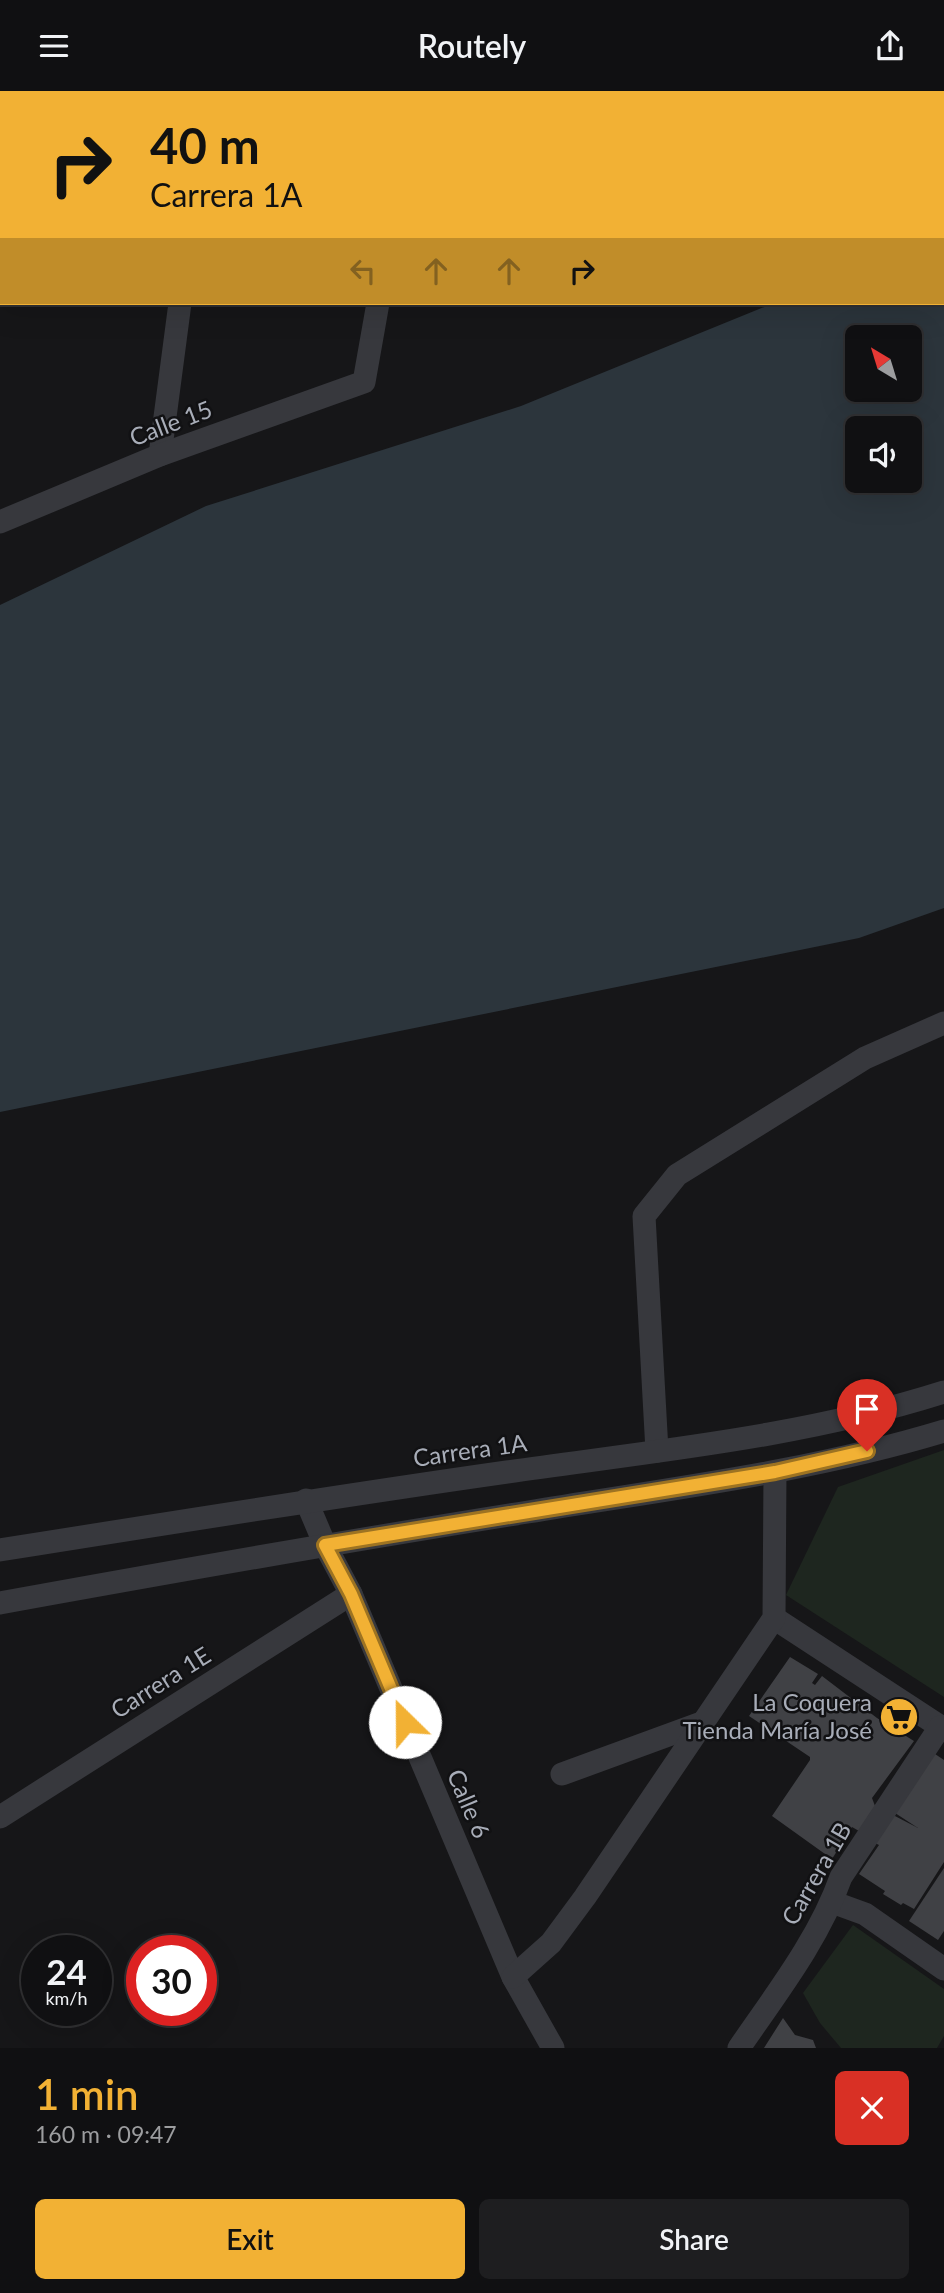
<!DOCTYPE html>
<meta charset="utf-8">
<style>
body{margin:0;font-family:Lato,sans-serif;background:#1e1e20;color:#f1f3f6;height:100vh;display:flex;flex-direction:column;font-size:26px;white-space:nowrap}
*{box-sizing:border-box;margin:0}
p{font-size:23px;color:#9c9d9f}
.icon{flex:none;width:38px;height:38px;fill:none;stroke:currentColor;stroke-width:2;stroke-linecap:round;stroke-linejoin:round}
.map{position:relative;height:1957px;overflow:hidden}
.sheet{display:flex;flex-direction:column;background:#101012;flex:1}
.sheet>*{flex:none}
.hud{position:absolute;left:0px;top:0px;width:945px;height:214px;box-shadow:0 7px 28px #0002,0 0 0 2px #303032;background:#f2b134;color:#111;overflow:hidden}
.needle{width:46px;rotate:322deg}
.tools{position:absolute;left:845px;top:234px;display:grid;gap:14px}
.tools a{display:grid;place-items:center;width:77px;height:77px;border-radius:10px;background:#101012;box-shadow:0 7px 28px #0002,0 0 0 2px #303032;font-size:35px}
.speed{position:absolute;left:21px;top:1844px;display:flex;gap:14px;font-size:35px;font-weight:700;text-align:center}
.speed>*{display:grid;place-content:center;width:91px;height:91px;border-radius:50%;background:#101012;box-shadow:0 7px 28px #0002,0 0 0 2px #303032;line-height:1}
.speed small{font-size:18px;font-weight:400}
.speed .limit{border:10px solid #d22;background:#fff;color:#111}
.pin{position:absolute;display:grid;place-items:center;width:60px;height:60px;color:#fff;margin:-72px -30px;border-radius:50% 50% 50% 0;rotate:-45deg;box-shadow:0 0 7px #0007}
.pin .icon{rotate:45deg}
.me{position:absolute;width:77px;margin:-38px;rotate:337deg;stroke-linejoin:round;filter:drop-shadow(0 0 5px #0008)}
.turn{display:flex;align-items:center;gap:24px;height:147px;padding:0 35px;font-size:32px}
.turn .icon{width:91px;height:91px;stroke-width:2.5}
.turn b{display:block;font-size:49px;line-height:60px}
.lanes{display:flex;align-items:center;height:66px;padding:0 35px;background:#0003;justify-content:center;gap:35px;direction:ltr}
.lanes .off{opacity:.35}
.round{display:grid;place-items:center;flex:none;width:74px;height:74px;border-radius:10px;background:#1e1e20}
.head{display:flex;align-items:center;justify-content:space-between;height:119px;padding:0 35px}
h1{font-size:42px;font-weight:600;line-height:52px;color:#f2b134}
.primary-button{display:flex;gap:14px;margin-top:auto;padding:14px 35px}
.primary-button a{flex:1;height:80px;border-radius:10px;background:#f2b134;color:#111;font-size:28px;font-weight:600;line-height:80px;text-align:center}
.primary-button a+a{background:#1e1e20;color:#f1f3f6}
header{display:flex;justify-content:space-between;align-items:center;height:91px;padding:0 35px;background:#101012;font-size:32px;font-weight:600}
.map>svg:first-child{display:block}
.green{fill:#1e261f}
.water{fill:#2c353c;fill-rule:evenodd}
.building{fill:#404145}
.lines{fill:none;stroke-linecap:round;stroke-linejoin:round}
.lane{stroke:#37383d;stroke-width:12}
.street{stroke:#37383d;stroke-width:23}
.route-casing{stroke:#9d7322;stroke-width:18}
.route{stroke:#f2b134;stroke-width:12}
.labels{text-anchor:middle;stroke-width:5;stroke-linejoin:round;paint-order:stroke}
.street-label{font-size:24px;fill:#a8adb8;stroke:#111113}
.poi-label{font-size:24px;fill:#a8adb8;stroke:#111113;text-anchor:end}
</style>
<header><svg class="icon" aria-label="menu" viewBox="0 0 24 24"><path d="M4 6h16M4 12h16M4 18h16"/></svg>Routely<svg class="icon" aria-label="share" viewBox="0 0 24 24"><path d="M12 15V3M7 8l5-5 5 5M5 13v7h14v-7"/></svg></header>
<div class="map">
<svg width="944" height="1957" viewBox="0 0 944 1957">
<rect width="100%" height="100%" fill="#161618"/>
<g class="green">
<polygon points="944,1359 944,1606 786,1504 838,1396"/>
<polygon points="853,1834 944,1898 944,1945 937,1957 841,1957 820,1932 803,1902"/>
</g>
<path class="water" d="M 944,122 L 944,817 L 859,847 L 0,1021 L 0,514 L 206,415 L 521,315 L 774,212 L 943,212 ZM 858,247 L 910,247 L 910,299 L 858,299 ZM 858,338 L 910,338 L 910,390 L 858,390 Z"/>
<g class="building">
<polygon points="790,1566 818,1583 812,1592 815,1594 822,1585 877,1627 914,1650 872,1707 875,1715 859,1740 852,1736 832,1768 772,1725 810,1669 810,1666 749,1625"/>
<polygon points="932,1661 944,1669 944,1771 914,1818 903,1812 901,1814 883,1803 885,1800 859,1783 879,1754 875,1752 893,1724 918,1737 892,1720"/>
<polygon points="944,1777 944,1840 938,1849 909,1830"/>
<polygon points="783,1927 795,1944 813,1949 816,1957 764,1957"/>
</g>
<g class="lines">
<g class="lane">
<polyline points="777,0 778,2"/>
<polyline points="573,2 575,0"/>
<polyline points="893,2 896,0"/>
</g>
<g class="street">
<polyline points="404,0 405,2"/>
<polyline points="14,2 15,0"/>
<polyline points="0,16 2,16"/>
<polyline points="0,85 2,70"/>
<polyline points="160,364 180,212"/>
<polyline points="0,431 160,364 364,291 378,212"/>
<polyline points="657,1360 644,1125 677,1084 865,967 944,932"/>
<polyline points="306,1409 325,1454 351,1503 513,1886 553,1957"/>
<path d="M 0,1459 C 169,1432 338,1405 507,1381 C 654,1360 803,1346 944,1301"/>
<path d="M 0,1512 C 176,1480 352,1449 528,1421 C 667,1398 809,1381 944,1340"/>
<polyline points="774,1527 944,1638"/>
<polyline points="562,1683 704,1631"/>
<polyline points="0,1726 351,1503"/>
<polyline points="832,1811 865,1823 944,1878"/>
<polyline points="513,1886 551,1852 585,1806 774,1527 775,1381"/>
<path d="M 739,1957 C 776,1903 819,1848 841,1786 L 940,1636"/>
</g>
</g>
<g class="lines">
<g class="route-casing">
<polyline id="route" points="405,1631 351,1503 325,1454 775,1381 867,1360"/>
</g>
<use href="#route" class="route"/>
</g>
<defs>
<g id="supermarket-disc" transform="scale(2.0125)"><circle r="9.5" fill="#f2b134" stroke="#111113"/><path d="M-6-5.5h2.5l.6 2H6L4.5 2H-2.5L-4.4-4H-6ZM-1.5 3.2a1.3 1.3 0 1 0 .1 0ZM3 3.2a1.3 1.3 0 1 0 .1 0Z" fill="#111"/></g>
</defs>
<g fill-rule="evenodd">
<use href="#supermarket-disc" x="899" y="1626"/>
</g>
<g class="labels">
<g class="street-label">
<text transform="translate(171 333) rotate(-21)" y="8">Calle 15</text>
<text transform="translate(470 1360) rotate(-8)" y="8">Carrera 1A</text>
<text transform="translate(161 1592) rotate(-32)" y="8">Carrera 1E</text>
<text transform="translate(468 1713) rotate(67)" y="8">Calle 6</text>
<text transform="translate(817 1783) rotate(-60)" y="8">Carrera 1B</text>
</g>
<g class="poi-label">
<text x="872" y="1620">La Coquera<tspan x="872" dy="28">Tienda María José</tspan></text>
</g>
</g>
</svg>
<div class="tools">
<a><svg class="needle" viewBox="-14 -14 28 28"><path d="M0-13l5 13h-10z" fill="#e53935"/><path d="M0 13l5-13h-10z" fill="#9c9d9f"/></svg></a>
<a><svg class="icon" aria-label="sound" viewBox="0 0 24 24"><path d="M4 9h4l5-4v14l-5-4H4zM17 9q2 3 0 6"/></svg></a>
</div>
<div class="speed"><div>24<small>km/h</small></div><div class="limit">30</div></div>
<div class="pin" style="left:867px;top:1360px;background:#d93025"><svg class="icon" aria-label="arrive" viewBox="0 0 24 24"><path d="M6 21V4h12l-3 4 3 4H6"/></svg></div>
<svg class="me" style="left:405px;top:1631px" viewBox="-20 -20 40 40"><circle r="19" fill="#fff"/><path d="M0-13L10 11 0 6-10 11z" fill="#f2b134"/></svg>
<div class="hud">
<div class="turn"><svg class="icon" aria-label="right" viewBox="0 0 24 24"><path d="M7 20v-9h11M14 6l5 5-5 5"/></svg><div><b>40 m</b>Carrera 1A</div></div>
<div class="lanes"><svg class="icon off" aria-label="left" viewBox="0 0 24 24"><path d="M17 20v-9H6M10 6l-5 5 5 5"/></svg><svg class="icon off" aria-label="ahead" viewBox="0 0 24 24"><path d="M12 20V5M6 11l6-6 6 6"/></svg><svg class="icon off" aria-label="ahead" viewBox="0 0 24 24"><path d="M12 20V5M6 11l6-6 6 6"/></svg><svg class="icon" aria-label="right" viewBox="0 0 24 24"><path d="M7 20v-9h11M14 6l5 5-5 5"/></svg></div>
</div>
</div>
<section class="sheet">
<div class="head"><div><h1>1 min</h1><p>160 m · 09:47</p></div><a class="round" style="background:#d93025;color:#fff"><svg class="icon" aria-label="close" viewBox="0 0 24 24"><path d="M6 6l12 12M18 6L6 18"/></svg></a></div>
<div class="primary-button"><a>Exit</a><a>Share</a></div>
</section>
